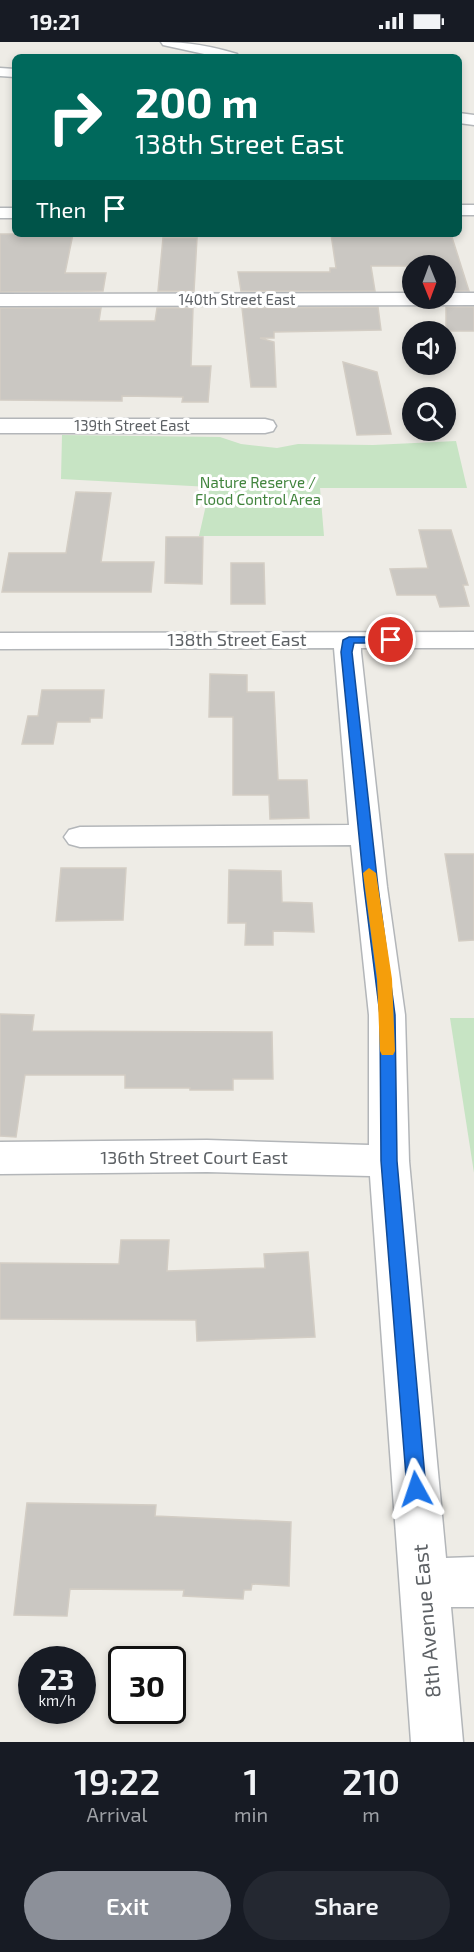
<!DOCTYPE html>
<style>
body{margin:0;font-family:"Exo 2",sans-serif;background:#242831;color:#f1f3f6;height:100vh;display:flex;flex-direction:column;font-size:22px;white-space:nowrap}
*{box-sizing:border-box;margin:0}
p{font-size:20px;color:#9ea1a6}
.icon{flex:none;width:33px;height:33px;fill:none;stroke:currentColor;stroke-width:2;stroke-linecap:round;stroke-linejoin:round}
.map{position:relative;height:1700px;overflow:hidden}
.sheet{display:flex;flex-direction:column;background:#171b24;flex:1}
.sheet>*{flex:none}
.banner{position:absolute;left:12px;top:12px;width:450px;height:183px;border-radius:9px;box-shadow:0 3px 9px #0003;background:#00695c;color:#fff;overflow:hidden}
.needle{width:39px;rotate:179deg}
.fabs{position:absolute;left:402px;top:213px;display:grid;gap:12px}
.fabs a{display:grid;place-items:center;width:54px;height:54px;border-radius:50%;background:#171b24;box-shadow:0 3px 9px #0003;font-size:30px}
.speed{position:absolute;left:18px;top:1604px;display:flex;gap:12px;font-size:30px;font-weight:700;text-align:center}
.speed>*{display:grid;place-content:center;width:78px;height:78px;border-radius:50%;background:#171b24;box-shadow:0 3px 9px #0003;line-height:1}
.speed small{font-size:15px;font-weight:400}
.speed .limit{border:3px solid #111;border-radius:9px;background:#fff;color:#111}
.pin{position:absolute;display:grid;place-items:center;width:51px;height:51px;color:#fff;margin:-26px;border:3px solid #fff;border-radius:50%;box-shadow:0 2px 6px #0007}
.me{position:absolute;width:66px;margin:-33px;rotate:355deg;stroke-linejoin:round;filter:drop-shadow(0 0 4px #0008)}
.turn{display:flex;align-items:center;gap:21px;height:126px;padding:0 24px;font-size:27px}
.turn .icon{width:78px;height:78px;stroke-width:2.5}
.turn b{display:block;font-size:42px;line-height:51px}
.then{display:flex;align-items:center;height:57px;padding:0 24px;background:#0003;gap:12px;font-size:22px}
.eta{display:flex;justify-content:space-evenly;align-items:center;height:102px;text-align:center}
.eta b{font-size:36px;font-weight:600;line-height:42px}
.primary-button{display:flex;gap:12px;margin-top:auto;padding:12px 24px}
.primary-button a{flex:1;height:69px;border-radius:36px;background:#8c9099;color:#fff;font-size:24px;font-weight:600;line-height:69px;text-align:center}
.primary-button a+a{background:#242831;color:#f1f3f6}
.status{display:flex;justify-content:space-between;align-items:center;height:42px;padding:0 30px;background:#171b24;direction:ltr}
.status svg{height:16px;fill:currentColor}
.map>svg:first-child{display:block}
.green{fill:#c7e4c4}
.building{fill:#cac7c2;stroke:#d3cdc4;stroke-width:1.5}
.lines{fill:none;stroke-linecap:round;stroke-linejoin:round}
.minor-casing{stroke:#b3b6b9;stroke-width:3}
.minor{fill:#fff;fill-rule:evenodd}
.route{fill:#1a73e8;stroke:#114b97;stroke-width:1.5}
.slow{fill:#f59e0b}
.labels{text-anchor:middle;stroke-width:6;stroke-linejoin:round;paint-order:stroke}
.far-street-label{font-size:15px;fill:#5d6165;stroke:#fff}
.far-park-label{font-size:15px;fill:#41843d;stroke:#fff}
.street-label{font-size:18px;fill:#5d6165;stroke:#fff}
.near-street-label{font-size:21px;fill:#5d6165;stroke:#fff}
</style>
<div class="status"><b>19:21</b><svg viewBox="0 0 49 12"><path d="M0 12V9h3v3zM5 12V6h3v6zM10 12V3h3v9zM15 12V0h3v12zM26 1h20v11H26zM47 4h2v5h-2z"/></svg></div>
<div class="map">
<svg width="474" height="1700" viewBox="0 0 474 1700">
<rect width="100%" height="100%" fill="#eeece6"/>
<g class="green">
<polygon points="62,393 220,395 241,402 277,406 298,402 373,403 456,399 467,446 320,446 324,494 199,494 210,445 61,437"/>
<polygon points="450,976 474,976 474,1131"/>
</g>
<g class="building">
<polygon points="0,192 73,192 65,231 106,231 103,249 0,250"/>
<polygon points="331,192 451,192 469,249 446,249 446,224 371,224 375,249 241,249 238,230 330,230 330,226 336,226"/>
<polygon points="163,196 197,196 194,249 158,249"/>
<polygon points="378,265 381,288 274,290 274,296 260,296 274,300 276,345 251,345 242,266"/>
<rect x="446" y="265" width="28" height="24"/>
<polygon points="0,266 101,266 99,279 155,279 157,266 193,266 191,324 211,324 208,360 182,360 183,355 122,354 122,359 0,358"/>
<polygon points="343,320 377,330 391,392 357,393"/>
<polygon points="76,450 111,451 101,520 154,520 151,550 2,550 9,511 66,511"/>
<polygon points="419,488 451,488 468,543 463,543 469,564 440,565 436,553 397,553 390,527 428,526"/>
<polygon points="166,495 203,495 202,542 165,541"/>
<polygon points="231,521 264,521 265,562 231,562"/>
<polygon points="210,632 247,633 247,650 274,650 278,738 307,738 309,776 270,777 269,753 233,753 233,675 209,675"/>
<polygon points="42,648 104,648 102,676 90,676 90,680 57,680 53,702 22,702 28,674 38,674"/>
<polygon points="445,812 474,812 474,898 459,899"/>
<polygon points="61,826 126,826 123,878 56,879"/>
<polygon points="229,828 281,829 282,860 312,861 314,890 273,889 273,903 245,903 246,881 228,881"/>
<polygon points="0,972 34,973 32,989 272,990 273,1037 233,1037 233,1048 190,1048 190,1046 125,1046 125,1033 25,1033 16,1095 0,1094"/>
<polygon points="121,1198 169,1198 167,1229 265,1226 264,1212 308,1210 315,1295 197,1299 196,1278 0,1277 0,1221 119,1222"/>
<polygon points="27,1461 156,1463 155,1474 291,1480 289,1544 252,1542 251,1548 244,1548 243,1557 183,1554 184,1548 70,1547 67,1574 14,1573"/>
</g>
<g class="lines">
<g class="minor-casing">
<g id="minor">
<path d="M 161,0 C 188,0 211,4 237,12 L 239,15 L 218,15 L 163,3 Z"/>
<polygon points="0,26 15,27 15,35 0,34"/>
<polygon points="459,71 474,73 474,83 459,81"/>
<rect x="459" y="163" width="15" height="10"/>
<rect x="0" y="166" width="15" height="10"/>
<polygon points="412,251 412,256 446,256 446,251 474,251 474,263 0,264 0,252"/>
<polygon points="0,377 265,377 273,379 276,384 273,389 265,391 0,391"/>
<polygon points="474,590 474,606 361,606 361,610 387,845 405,973 409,1119 446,1516 474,1515 474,1565 451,1565 463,1700 411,1700 370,1134 207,1130 0,1132 0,1100 207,1098 369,1103 369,973 351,803 80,805 69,802 64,795 69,788 80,785 349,783 334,606 0,607 0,591"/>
</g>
</g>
<use href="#minor" class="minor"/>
</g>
<polygon class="route" points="349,595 391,595 396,598 391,601 354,601 352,610 378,845 395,973 397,1119 426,1447 423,1454 416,1457 410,1454 407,1447 381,1119 380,973 364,845 341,610 343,598"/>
<polygon class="slow" points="369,826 376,831 392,937 395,1009 393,1013 382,1013 380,1009 377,937 363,831"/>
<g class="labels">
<g class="far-street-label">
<text x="237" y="263">140th Street East</text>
<text x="132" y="389">139th Street East</text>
</g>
<g class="far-park-label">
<text x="258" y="446">Nature Reserve /<tspan x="258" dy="17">Flood Control Area</tspan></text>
</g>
<g class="street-label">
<text x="237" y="604">138th Street East</text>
<text x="194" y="1122">136th Street Court East</text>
</g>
<g class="near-street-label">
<text transform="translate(427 1579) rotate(-95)" y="7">8th Avenue East</text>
</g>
</g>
</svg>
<div class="fabs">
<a><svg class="needle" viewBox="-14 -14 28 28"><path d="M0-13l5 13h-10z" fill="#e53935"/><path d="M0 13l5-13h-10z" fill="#9ea1a6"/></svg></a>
<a><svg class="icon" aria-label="sound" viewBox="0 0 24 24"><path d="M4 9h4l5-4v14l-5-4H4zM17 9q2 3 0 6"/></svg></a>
<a><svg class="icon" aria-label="search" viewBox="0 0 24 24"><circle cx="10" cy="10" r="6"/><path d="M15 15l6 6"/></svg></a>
</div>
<div class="speed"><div>23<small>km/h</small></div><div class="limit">30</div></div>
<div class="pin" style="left:391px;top:598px;background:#d93025"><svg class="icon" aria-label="arrive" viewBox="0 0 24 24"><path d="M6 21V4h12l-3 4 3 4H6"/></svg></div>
<svg class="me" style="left:416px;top:1447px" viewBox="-20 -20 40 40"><path d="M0-17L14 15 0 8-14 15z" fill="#1a73e8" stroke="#fff" stroke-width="4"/></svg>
<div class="banner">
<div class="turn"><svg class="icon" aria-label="right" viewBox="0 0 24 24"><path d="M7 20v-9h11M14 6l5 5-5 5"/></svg><div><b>200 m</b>138th Street East</div></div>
<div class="then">Then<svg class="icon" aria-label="arrive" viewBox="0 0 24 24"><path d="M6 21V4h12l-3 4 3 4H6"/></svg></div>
</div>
</div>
<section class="sheet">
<div class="eta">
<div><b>19:22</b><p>Arrival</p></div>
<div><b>1</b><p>min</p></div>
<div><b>210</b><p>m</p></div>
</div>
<div class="primary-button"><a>Exit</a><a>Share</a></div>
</section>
